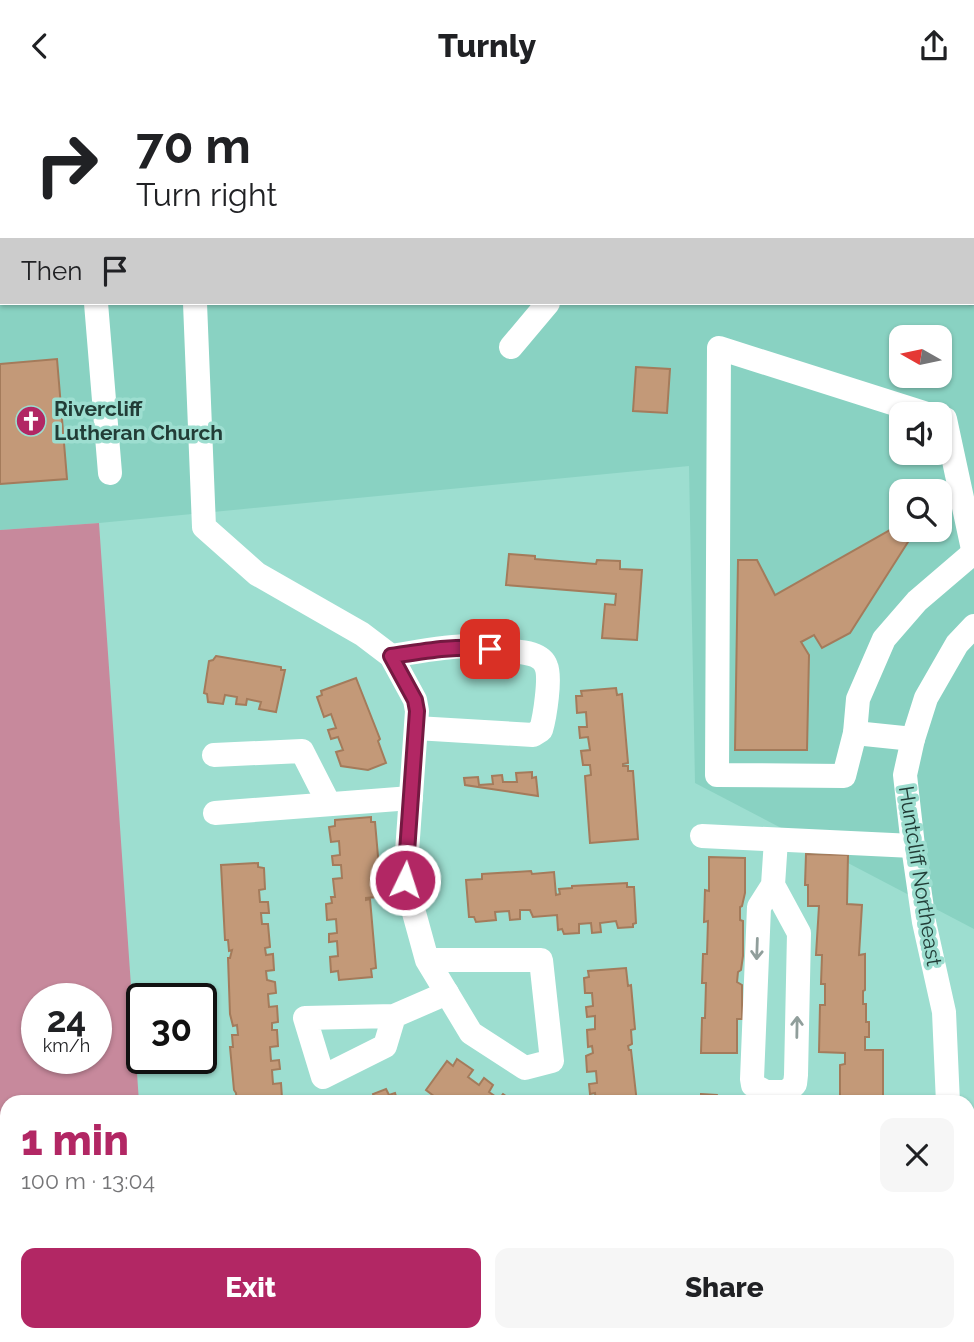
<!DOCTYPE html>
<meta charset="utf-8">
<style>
body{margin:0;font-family:Raleway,sans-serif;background:#f6f6f6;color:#202124;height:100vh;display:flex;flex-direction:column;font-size:26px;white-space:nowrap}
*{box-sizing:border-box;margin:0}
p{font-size:23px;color:#757577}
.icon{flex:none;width:38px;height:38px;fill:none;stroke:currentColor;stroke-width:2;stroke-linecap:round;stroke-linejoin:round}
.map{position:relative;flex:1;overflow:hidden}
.side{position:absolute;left:0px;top:1004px;width:975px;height:247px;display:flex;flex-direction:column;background:#fff;border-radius:21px 21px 0 0;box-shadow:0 2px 5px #0004}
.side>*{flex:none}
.hud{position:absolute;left:0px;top:0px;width:975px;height:214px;box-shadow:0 2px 5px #0004;background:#fff;color:#202124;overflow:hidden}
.needle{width:46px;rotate:279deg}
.buttons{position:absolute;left:889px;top:234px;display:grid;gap:14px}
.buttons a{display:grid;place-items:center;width:63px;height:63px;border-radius:14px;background:#fff;box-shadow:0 2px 5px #0004;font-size:35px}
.speed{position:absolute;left:21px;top:892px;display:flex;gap:14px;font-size:35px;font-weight:700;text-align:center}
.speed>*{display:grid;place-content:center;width:91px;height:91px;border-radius:50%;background:#fff;box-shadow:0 2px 5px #0004;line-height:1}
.speed small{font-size:18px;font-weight:400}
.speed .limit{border:4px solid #111;border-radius:10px;background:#fff;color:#111}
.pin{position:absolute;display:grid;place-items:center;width:60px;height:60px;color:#fff;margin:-30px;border-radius:14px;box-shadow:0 4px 10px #0006}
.me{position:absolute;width:77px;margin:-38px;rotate:4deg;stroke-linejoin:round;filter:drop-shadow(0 0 5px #0008)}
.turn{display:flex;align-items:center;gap:24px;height:147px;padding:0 21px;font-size:32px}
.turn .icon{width:91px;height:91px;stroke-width:2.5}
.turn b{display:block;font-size:49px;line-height:60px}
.then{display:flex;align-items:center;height:66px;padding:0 21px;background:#0003;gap:14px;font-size:26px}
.round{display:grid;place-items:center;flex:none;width:74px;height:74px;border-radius:14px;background:#f6f6f6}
.overview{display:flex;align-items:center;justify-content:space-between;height:119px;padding:0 21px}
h1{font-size:42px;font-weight:800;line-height:52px;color:#b22764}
.cta{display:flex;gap:14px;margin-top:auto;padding:14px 21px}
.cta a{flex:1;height:80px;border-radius:14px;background:#b22764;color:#fff;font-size:28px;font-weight:800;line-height:80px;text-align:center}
.cta a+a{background:#f6f6f6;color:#202124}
header{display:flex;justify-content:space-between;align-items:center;height:91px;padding:0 21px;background:#fff;font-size:32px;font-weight:800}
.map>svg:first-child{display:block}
.built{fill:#89d2c2;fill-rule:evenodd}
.green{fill:#c7899c;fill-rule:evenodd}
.building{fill:#c39978;stroke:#a47b5b;stroke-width:2}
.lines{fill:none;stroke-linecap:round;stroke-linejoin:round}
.minor{stroke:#fff;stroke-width:24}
.major{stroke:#87c5bb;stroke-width:32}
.oneway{stroke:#909e9b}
.route-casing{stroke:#741941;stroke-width:18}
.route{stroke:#b22764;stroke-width:12}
.labels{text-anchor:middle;stroke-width:7;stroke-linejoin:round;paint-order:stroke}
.poi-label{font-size:21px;font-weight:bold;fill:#223d37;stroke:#9dded0;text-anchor:start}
.street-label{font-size:21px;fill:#223d37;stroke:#9dded0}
</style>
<header><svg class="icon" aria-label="back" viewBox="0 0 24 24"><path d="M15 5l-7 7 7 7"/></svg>Turnly<svg class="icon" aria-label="share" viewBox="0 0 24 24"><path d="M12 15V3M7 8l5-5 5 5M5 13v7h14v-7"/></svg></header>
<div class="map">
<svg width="974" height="1251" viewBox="0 0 974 1251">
<rect width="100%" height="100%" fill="#9dded0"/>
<path class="built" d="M 0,0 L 974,0 L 974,838 L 695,692 L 689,375 L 99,432 L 0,439 ZM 2,2 L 973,2 L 973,212 L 2,212 ZM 901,247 L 940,247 L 940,285 L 901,285 ZM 901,324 L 940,324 L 940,362 L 901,362 ZM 901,401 L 940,401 L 940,439 L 901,439 Z"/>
<path class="green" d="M 99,432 L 139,1011 L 7,1012 L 7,1169 L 0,1171 L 0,439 ZM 37,908 L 96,908 L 96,968 L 37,968 Z"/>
<g class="building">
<rect x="900" y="0" width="66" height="2"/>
<rect x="0" y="123" width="2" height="82"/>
<polygon points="57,268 67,388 0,393 0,273"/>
<polygon points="636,276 670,278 667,322 633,320"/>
<polygon points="899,434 908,451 850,542 822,557 814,544 801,551 809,564 807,659 735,659 738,469 757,469 775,504"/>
<polygon points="509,463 535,465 535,468 596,473 597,469 620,470 620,478 642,479 637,549 602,547 605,513 615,514 616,503 506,494"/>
<polygon points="216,565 281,576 281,579 285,579 276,621 259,618 261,611 247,608 246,614 236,613 237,606 225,604 223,613 208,611 207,603 204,602 209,570 213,569"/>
<polygon points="356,587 380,648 378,650 386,672 368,679 341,675 336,661 343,659 338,646 331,648 328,639 336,637 331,623 324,626 317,606 322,604 321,600"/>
<polygon points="616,597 617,604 622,603 628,672 623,673 623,675 628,675 628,680 633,680 638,748 590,752 585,685 591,684 590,674 583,674 581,660 590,659 588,646 580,647 579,636 587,636 586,621 577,622 576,605 582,605 581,600"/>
<polygon points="532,681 532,687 536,686 538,705 465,694 464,687 478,686 479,694 493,693 492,685 502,684 503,691 517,691 516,682"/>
<polygon points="371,726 371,731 375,731 381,800 376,801 377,806 366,807 366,809 370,808 376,877 371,878 372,886 339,889 338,880 331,881 330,866 338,865 337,850 329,851 329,843 337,842 336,828 327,829 326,813 332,812 331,806 335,806 333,788 342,787 341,774 333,774 332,765 340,764 339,750 331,751 329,736 335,735 335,729"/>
<polygon points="806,763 848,764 847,813 862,814 859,864 865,863 865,899 863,900 863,913 866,913 866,931 869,931 869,946 865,946 865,959 883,959 883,1006 840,1005 840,974 845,973 845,962 819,961 820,914 825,914 825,893 821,893 822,864 816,864 819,815 808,815 808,794 805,794"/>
<polygon points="709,766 745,767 745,802 742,815 740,816 740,829 743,830 743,865 741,879 738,881 737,891 742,894 742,928 737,928 737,962 701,962 702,927 705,927 706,892 702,892 703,863 707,863 708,830 704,831 705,799 709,800"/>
<polygon points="258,772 258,776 264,777 265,798 259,799 260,811 268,811 269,822 261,822 262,833 268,833 270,856 265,857 266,864 273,863 274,879 266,880 267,889 275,891 276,902 268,903 269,916 277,915 278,931 272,932 272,939 277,939 278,955 270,956 271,970 279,969 280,978 272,979 273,993 281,992 282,1007 276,1008 276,1012 237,1012 236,1002 234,999 230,956 233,956 232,944 238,944 237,934 233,935 230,923 228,867 230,867 232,859 229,860 228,849 225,849 221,774"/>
<polygon points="531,780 532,783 554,781 556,804 560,803 559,798 572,797 572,795 627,792 627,796 634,796 636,832 633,833 633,836 618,837 616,830 600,832 601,841 592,842 591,832 579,833 579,842 564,843 562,838 558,839 557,824 533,826 530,819 520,819 520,828 510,829 509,820 495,821 496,829 476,831 474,826 469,826 466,789 482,788 482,783"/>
<polygon points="626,877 628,895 631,894 635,938 631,939 632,953 628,955 629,959 631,959 637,1012 596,1012 595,1002 590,1003 589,993 597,992 596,980 587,981 586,965 593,962 592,955 588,956 587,939 595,938 595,925 587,926 586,916 593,915 592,902 585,902 584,887 589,886 588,880"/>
<polygon points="457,968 473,979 468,986 479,994 484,987 493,994 489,1001 499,1008 503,1003 516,1012 443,1012 426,999 447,970 453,975"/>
<polygon points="386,998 389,1004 395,1002 398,1012 372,1012 375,1010 373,1003"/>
<polygon points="701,1003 717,1004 719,1007 730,1008 730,1012 701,1012"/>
<polygon points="974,1233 974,1251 965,1251"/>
<polygon points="149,1244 192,1244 191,1250 194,1251 148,1251"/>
<polygon points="689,1244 731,1244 730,1251 689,1251"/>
</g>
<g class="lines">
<g class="minor">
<polyline points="688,0 693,2"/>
<polyline points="849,0 856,2"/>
<polyline points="82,2 82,0"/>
<polyline points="217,2 217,0"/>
<polyline points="537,2 537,0"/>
<polyline points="783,2 784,0"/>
<polyline points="883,2 884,0"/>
<polyline points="96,212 110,382"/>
<polyline points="195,212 204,436 257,483 362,543 391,565 415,609 417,620 405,789 427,869 471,942 525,977 552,970 541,869 427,869"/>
<polyline points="511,256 548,212"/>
<polyline points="930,324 719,257 717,684 844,685 855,642 858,608 884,548 917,510 973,462"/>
<polyline points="940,327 945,328 974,463"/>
<path d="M 391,565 C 417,561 444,555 471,555 C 483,556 496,558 508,560 C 521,561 541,561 546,575 C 551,586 545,625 541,639 L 533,644 L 416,637"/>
<polyline points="855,642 913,648"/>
<polyline points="214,664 302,660 329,713"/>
<polyline points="215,722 411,707"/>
<polyline points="702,745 913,755"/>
<polyline points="773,794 799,842 796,984 795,993 787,1001 766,1001 753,994 752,988 759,816 773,794 776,749"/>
<polyline points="394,925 385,955 323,986 305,927 394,925 447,902"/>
<polyline points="948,1012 944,921 924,831 913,755 905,684 913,648 926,607 957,553 974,535"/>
<polyline points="833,1251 837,1244"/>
</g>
<g class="major">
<polyline points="320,0 326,2"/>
<polyline points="973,199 974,199"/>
</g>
</g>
<defs><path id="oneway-shaft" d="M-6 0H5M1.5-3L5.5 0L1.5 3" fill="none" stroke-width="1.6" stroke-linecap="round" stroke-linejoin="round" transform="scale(1.75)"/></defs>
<g class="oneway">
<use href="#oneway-shaft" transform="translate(757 858) rotate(92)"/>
<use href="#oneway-shaft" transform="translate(797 936) rotate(-89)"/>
</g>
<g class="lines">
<g class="route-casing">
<path id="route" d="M 405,789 L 417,620 L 415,609 L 391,565 C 424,560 456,554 490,558"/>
</g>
<use href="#route" class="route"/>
</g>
<defs>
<g id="church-disc" transform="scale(1.575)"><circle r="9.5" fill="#b22764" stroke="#9dded0"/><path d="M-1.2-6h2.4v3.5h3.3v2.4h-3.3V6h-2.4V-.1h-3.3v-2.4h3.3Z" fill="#fff"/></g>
</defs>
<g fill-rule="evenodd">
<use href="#church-disc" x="31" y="330"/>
</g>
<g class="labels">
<g class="poi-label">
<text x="54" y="325">Rivercliff<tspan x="54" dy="24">Lutheran Church</tspan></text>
</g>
<g class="street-label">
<text transform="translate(920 785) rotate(81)" y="7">Huntcliff Northeast</text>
</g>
</g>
</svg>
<div class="buttons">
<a><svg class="needle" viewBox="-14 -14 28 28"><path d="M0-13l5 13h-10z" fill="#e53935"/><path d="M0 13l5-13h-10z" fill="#757577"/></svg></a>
<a><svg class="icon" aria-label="sound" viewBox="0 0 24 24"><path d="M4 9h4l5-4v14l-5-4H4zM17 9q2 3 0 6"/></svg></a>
<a><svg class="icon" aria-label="search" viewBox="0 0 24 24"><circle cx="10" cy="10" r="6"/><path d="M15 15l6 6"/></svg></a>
</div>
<div class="speed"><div>24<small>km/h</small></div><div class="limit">30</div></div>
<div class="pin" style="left:490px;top:558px;background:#d93025"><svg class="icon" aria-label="arrive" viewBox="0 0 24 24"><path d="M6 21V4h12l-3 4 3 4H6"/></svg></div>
<svg class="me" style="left:405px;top:789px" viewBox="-20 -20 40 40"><circle r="17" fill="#b22764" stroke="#fff" stroke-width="3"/><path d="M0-11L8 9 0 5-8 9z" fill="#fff"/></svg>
<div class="hud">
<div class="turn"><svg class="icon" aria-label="right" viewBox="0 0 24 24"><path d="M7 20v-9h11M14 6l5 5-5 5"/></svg><div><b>70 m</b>Turn right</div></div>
<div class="then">Then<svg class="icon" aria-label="arrive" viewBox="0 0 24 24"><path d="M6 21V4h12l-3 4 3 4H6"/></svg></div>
</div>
<section class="side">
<div class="overview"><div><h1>1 min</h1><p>100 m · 13:04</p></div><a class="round"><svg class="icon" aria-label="close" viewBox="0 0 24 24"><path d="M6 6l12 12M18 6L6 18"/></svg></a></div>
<div class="cta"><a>Exit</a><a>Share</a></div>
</section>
</div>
